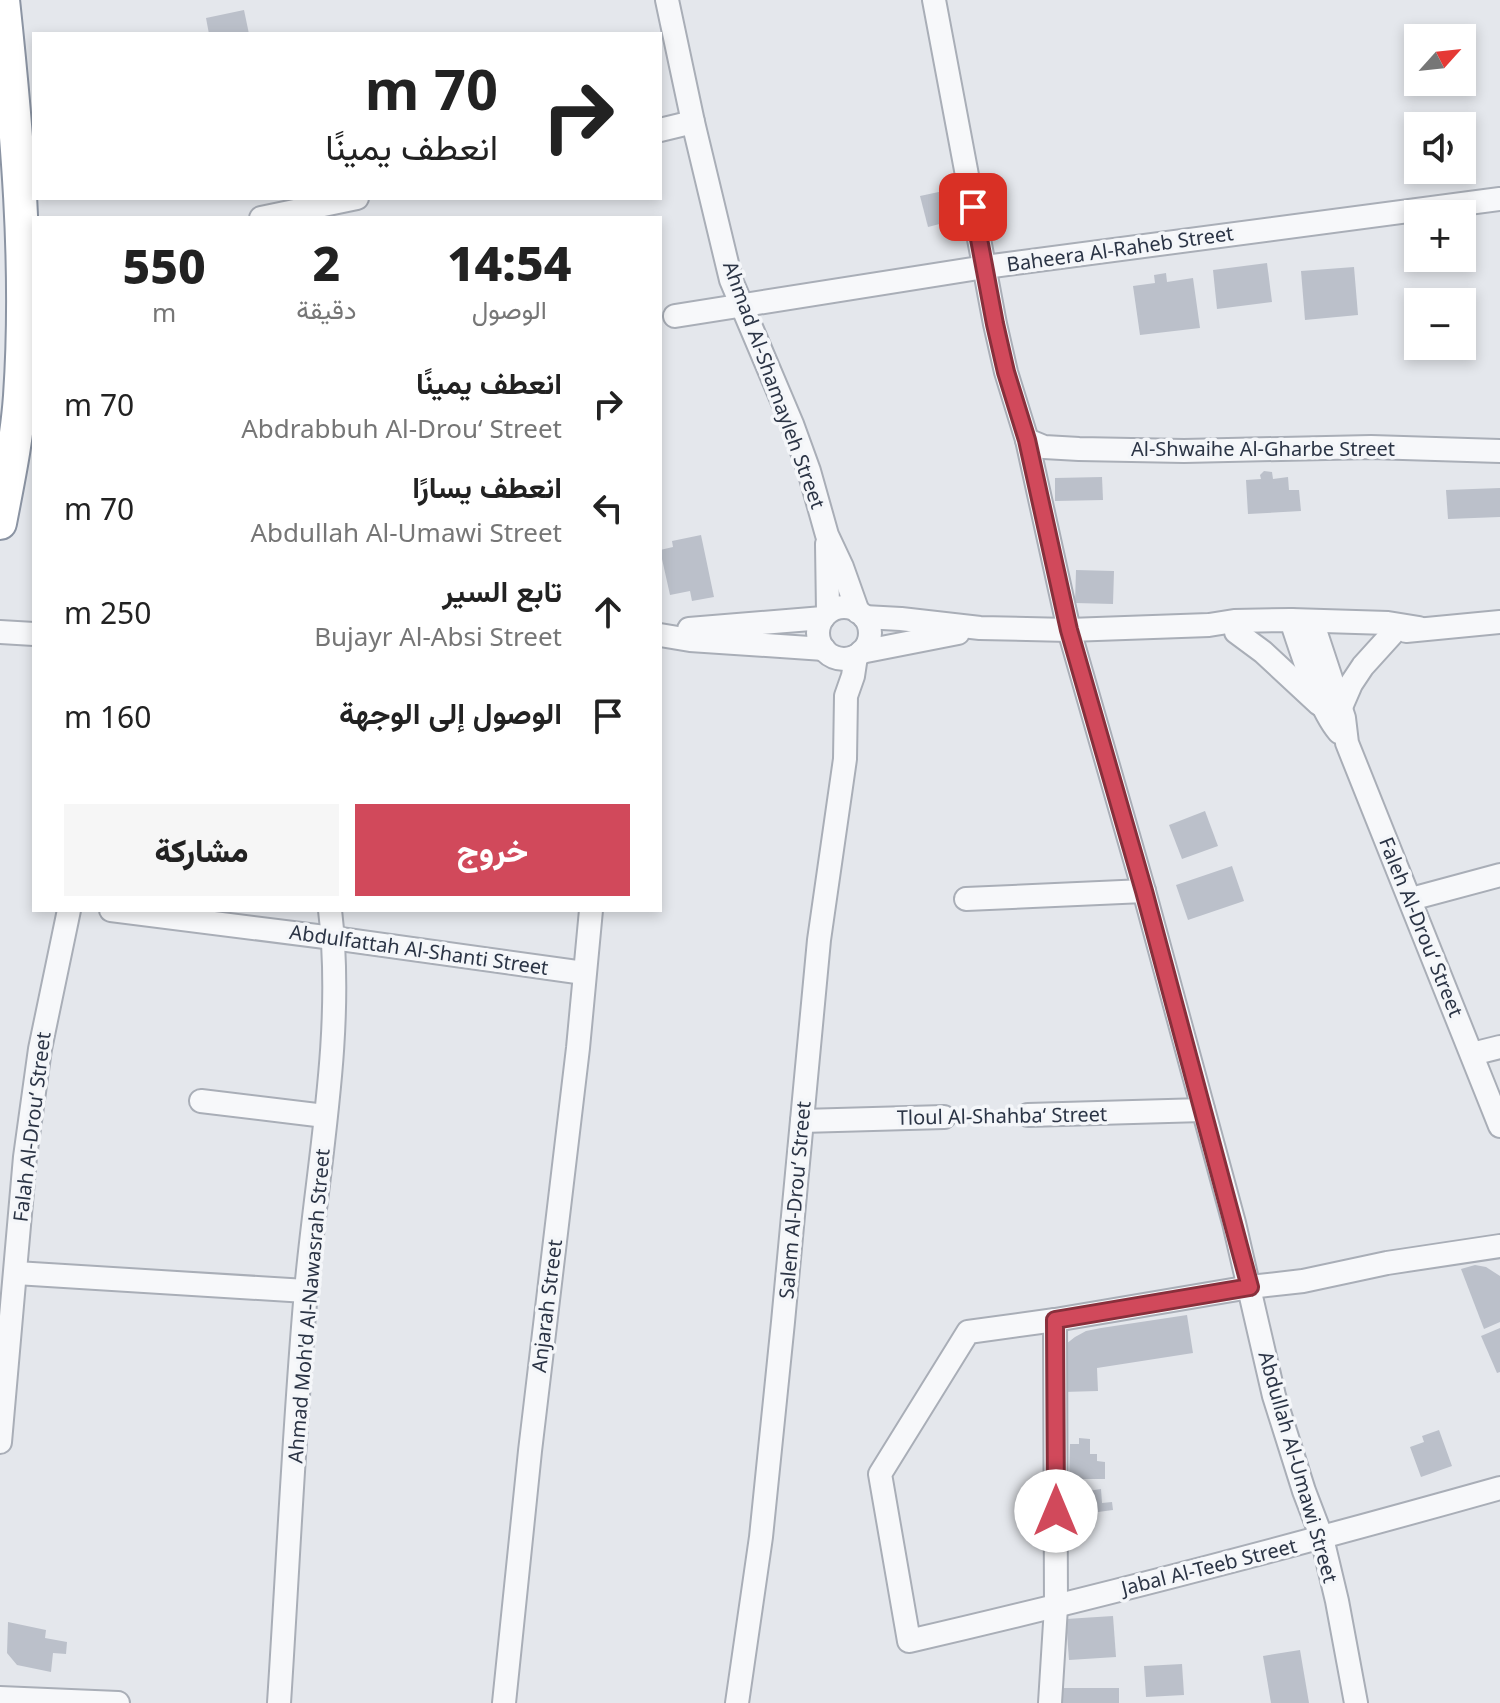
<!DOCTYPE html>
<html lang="ar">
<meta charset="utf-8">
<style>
body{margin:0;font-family:"Noto Sans",Vazirmatn,sans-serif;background:#f6f6f6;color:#222;direction:rtl;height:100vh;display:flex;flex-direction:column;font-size:30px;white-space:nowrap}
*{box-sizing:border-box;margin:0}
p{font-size:26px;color:#767676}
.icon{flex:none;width:44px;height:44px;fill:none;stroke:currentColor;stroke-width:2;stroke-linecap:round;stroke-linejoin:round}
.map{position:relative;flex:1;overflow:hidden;direction:ltr}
.panel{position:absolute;left:32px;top:216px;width:630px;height:696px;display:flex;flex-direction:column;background:#fff;border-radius:0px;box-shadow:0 4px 12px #0003;direction:rtl}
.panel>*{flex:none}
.top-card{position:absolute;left:32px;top:32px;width:630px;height:168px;border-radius:0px;box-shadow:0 4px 12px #0003;direction:rtl;background:#fff;color:#222;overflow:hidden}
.needle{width:52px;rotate:63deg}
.fabs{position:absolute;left:1404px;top:24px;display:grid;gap:16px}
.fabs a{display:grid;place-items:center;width:72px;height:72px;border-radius:0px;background:#fff;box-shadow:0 4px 12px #0003;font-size:40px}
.pin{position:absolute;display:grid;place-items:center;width:68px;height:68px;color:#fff;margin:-34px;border-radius:16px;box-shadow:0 4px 12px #0006}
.me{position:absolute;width:88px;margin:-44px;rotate:0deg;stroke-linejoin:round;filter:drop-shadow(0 0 6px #0008)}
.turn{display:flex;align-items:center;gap:28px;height:168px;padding:0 32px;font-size:36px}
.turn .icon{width:104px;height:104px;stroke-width:2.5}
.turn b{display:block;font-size:56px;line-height:68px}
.eta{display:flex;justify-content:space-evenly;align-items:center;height:136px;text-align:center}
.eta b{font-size:48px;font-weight:800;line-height:56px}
.action{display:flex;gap:16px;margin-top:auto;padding:16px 32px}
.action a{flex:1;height:92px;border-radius:0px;background:#d1495b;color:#fff;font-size:32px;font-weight:800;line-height:92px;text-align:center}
.action a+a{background:#f6f6f6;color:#222}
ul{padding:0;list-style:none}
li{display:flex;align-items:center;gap:24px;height:104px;padding:0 32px}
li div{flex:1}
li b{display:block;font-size:30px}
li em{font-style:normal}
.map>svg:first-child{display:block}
.building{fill:#bbc0ca}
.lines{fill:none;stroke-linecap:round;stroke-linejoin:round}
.minor-casing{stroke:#a9aeb7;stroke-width:26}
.highway-casing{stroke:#8b94a3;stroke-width:36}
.path{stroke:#c2c5cb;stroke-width:3;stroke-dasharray:6 6;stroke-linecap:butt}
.minor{stroke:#f7f8fa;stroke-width:22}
.highway{stroke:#fff;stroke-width:32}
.route-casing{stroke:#882f3b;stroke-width:20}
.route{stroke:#d1495b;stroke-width:14}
.labels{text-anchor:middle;stroke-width:7;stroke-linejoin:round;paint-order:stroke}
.street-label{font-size:20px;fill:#2b3445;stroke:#f4f6f9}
</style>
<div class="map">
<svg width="1500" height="1703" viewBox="0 0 1500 1703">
<rect width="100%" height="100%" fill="#e4e7ec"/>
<g class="building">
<polygon points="244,10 249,34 209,34 206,18"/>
<polygon points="948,190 955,220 928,227 920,196"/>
<polygon points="1267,263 1272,302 1217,309 1213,270"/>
<polygon points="1354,267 1358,315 1305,320 1301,271"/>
<polygon points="1166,273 1167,282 1193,278 1200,328 1140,335 1133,286 1155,283 1154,275"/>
<polygon points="1264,471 1272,472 1273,479 1288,477 1289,490 1299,490 1301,511 1248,514 1246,480 1261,479 1260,475"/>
<polygon points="1102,477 1103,500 1055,501 1055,478"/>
<polygon points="1500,488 1500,517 1448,519 1446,490"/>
<polygon points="701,535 714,597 692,601 690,591 670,595 660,550 673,547 672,541"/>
<polygon points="1076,570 1114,571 1113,604 1075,603"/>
<polygon points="1205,811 1218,846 1182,859 1169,825"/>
<polygon points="1232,866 1244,901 1188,920 1176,885"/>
<polygon points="1475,1265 1486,1267 1500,1276 1500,1322 1484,1329 1461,1269"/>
<polygon points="1187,1315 1193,1353 1097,1368 1098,1391 1063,1392 1066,1344 1075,1337 1086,1331 1101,1328"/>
<polygon points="1500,1328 1500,1372 1497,1373 1481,1336"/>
<polygon points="1439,1430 1452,1466 1421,1477 1410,1447 1424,1442 1422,1436"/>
<polygon points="1079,1438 1090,1439 1090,1454 1097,1454 1097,1461 1105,1462 1105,1479 1069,1479 1070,1444 1079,1444"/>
<polygon points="1101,1489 1102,1503 1112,1502 1113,1510 1083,1514 1081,1492"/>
<polygon points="1113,1616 1116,1657 1069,1660 1066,1619"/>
<polygon points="8,1622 46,1630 45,1638 67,1642 66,1654 53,1653 51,1672 17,1665 7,1653"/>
<polygon points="1300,1650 1309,1703 1271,1703 1263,1656"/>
<polygon points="1182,1664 1184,1695 1146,1697 1144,1666"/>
<rect x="1058" y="1688" width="61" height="15"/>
</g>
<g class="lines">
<g class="minor-casing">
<g id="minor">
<polyline points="667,0 693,122 731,280 792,424 809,471 827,535 842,567 858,612"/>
<polyline points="934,0 995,324 1006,372 1027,440 1069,630 1144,891 1234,1223 1274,1396 1304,1491 1322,1538 1337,1601 1356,1703"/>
<polyline points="660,130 693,122"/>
<polyline points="261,218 357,198"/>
<polyline points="675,316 985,267 1500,199"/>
<polyline points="1027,440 1044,447 1079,449 1184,451 1371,447 1500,451"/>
<polyline points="827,544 828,612"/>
<circle cx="844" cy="633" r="26"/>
<polyline points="864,617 901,619 980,628 1069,630 1209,625 1234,621 1291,620 1388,623 1419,628"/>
<path d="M 1291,620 C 1301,650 1319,709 1339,732"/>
<polyline points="1312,621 1344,718 1347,743 1500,1126"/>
<polyline points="689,629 823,618"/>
<polyline points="1406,631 1500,622"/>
<polyline points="0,632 34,634"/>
<polyline points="1236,632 1263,652 1319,704"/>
<polyline points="660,635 690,640 824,649"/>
<polyline points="861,652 958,633"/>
<polyline points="1341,707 1351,684 1363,666 1392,634"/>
<polyline points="966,899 1144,891"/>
<polyline points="1411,899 1500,875"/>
<polyline points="111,910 333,938 584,973"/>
<polyline points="1472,1054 1500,1047"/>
<polyline points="201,1101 325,1116"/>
<polyline points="1028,1115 1203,1110"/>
<polyline points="802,1121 944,1117"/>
<path d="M 1500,1246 L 1387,1263 L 1303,1281 L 1250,1287 L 1055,1320 L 968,1332 L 880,1474 L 909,1641 C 1108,1595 1304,1543 1500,1488"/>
<polyline points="16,1273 306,1291"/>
<polyline points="0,1442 25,1157 40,1049 69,910"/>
<polyline points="0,1698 118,1703"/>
<path d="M 279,1703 C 288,1566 294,1428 306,1291 C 317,1167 345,1034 330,910"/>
<polyline points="504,1703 530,1451 578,1048 591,910"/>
<polyline points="737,1703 761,1537 783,1322 819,940 845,759 846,696 853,676 856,656"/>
<polyline points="1050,1703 1056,1607 1055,1320"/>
</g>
</g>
<g class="highway-casing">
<path id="highway" d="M 0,523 C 8,481 17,439 20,396 C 29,264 17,131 3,0"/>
</g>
<polyline class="path" points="964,1116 1009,1116"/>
<use href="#minor" class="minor"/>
<use href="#highway" class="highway"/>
</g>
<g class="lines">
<g class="route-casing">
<polyline id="route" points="973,207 995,324 1006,372 1027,440 1069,630 1144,891 1250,1287 1055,1320 1056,1511"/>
</g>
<use href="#route" class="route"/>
</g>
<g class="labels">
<g class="street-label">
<text transform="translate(1120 249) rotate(-8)" y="7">Baheera Al-Raheb Street</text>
<text transform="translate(774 385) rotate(70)" y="7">Ahmad Al-Shamayleh Street</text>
<text x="1263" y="456">Al-Shwaihe Al-Gharbe Street</text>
<text transform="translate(1421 927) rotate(68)" y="7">Faleh Al-Drou‘ Street</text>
<text transform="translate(419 950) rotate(8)" y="7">Abdulfattah Al-Shanti Street</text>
<text transform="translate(1002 1116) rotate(-1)" y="7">Tloul Al-Shahba‘ Street</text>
<text transform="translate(32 1127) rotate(-83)" y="7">Falah Al-Drou‘ Street</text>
<text transform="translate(795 1200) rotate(-85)" y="7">Salem Al-Drou‘ Street</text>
<text transform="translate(309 1306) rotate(-85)" y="7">Ahmad Moh'd Al-Nawasrah Street</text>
<text transform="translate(547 1306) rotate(-83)" y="7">Anjarah Street</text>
<text transform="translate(1298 1467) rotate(74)" y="7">Abdullah Al-Umawi Street</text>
<text transform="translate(1209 1567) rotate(-14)" y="7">Jabal Al-Teeb Street</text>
</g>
</g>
</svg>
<div class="fabs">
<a><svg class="needle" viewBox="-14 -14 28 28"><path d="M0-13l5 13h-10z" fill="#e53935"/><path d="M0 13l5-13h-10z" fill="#767676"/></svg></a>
<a><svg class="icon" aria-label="sound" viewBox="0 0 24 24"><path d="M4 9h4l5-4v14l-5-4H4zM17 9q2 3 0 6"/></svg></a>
<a>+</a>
<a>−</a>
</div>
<div class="pin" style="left:973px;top:207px;background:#d93025"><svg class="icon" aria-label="arrive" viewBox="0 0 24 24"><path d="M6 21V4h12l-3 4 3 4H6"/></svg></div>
<svg class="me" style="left:1056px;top:1511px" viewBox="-20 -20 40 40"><circle r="19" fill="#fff"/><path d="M0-13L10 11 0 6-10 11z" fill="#d1495b"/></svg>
<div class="top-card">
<div class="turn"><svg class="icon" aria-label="right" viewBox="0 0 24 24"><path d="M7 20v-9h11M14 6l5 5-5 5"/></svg><div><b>70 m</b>انعطف يمينًا</div></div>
</div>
<section class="panel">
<div class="eta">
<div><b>14:54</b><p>الوصول</p></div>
<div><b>2</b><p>دقيقة</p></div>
<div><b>550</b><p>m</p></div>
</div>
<ul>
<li><svg class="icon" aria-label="right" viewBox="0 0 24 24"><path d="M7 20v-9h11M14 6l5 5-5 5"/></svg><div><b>انعطف يمينًا</b><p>Abdrabbuh Al-Drou‘ Street</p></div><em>70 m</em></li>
<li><svg class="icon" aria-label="left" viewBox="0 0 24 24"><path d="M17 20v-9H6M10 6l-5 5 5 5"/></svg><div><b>انعطف يسارًا</b><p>Abdullah Al-Umawi Street</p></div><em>70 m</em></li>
<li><svg class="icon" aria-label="ahead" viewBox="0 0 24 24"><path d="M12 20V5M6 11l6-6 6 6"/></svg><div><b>تابع السير</b><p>Bujayr Al-Absi Street</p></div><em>250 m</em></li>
<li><svg class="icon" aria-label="arrive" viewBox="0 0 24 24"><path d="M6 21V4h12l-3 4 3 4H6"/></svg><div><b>الوصول إلى الوجهة</b></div><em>160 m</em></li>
</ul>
<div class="action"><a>خروج</a><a>مشاركة</a></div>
</section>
</div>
